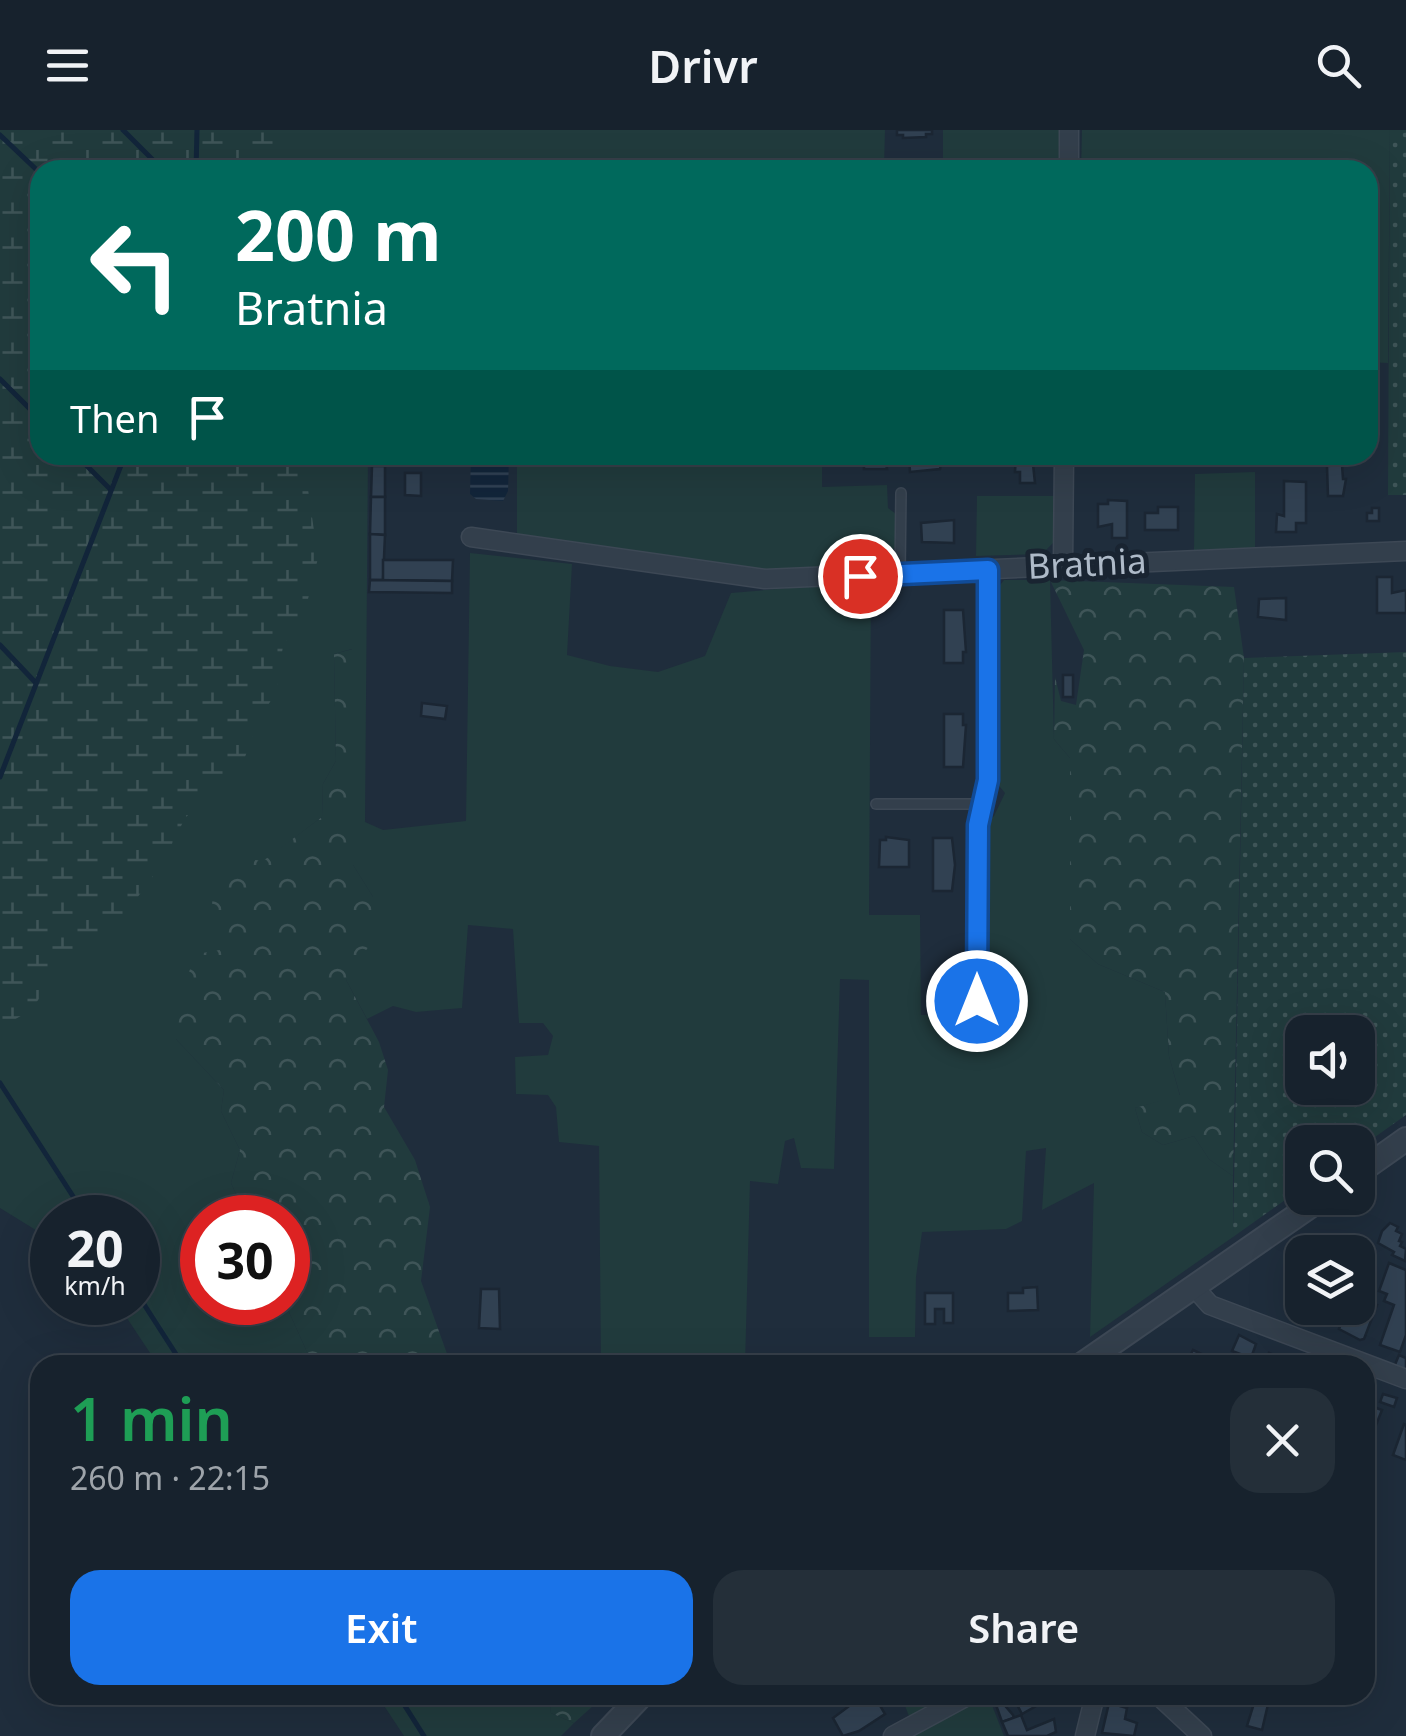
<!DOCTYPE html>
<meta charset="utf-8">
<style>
body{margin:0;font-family:"Noto Sans",sans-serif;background:#242f39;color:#f1f3f6;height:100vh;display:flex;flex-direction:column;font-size:38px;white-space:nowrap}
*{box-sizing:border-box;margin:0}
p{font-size:32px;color:#9ea4aa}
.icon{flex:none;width:55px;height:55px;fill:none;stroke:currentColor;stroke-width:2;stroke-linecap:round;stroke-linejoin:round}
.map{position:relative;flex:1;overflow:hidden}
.panel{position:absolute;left:30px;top:1225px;width:1345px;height:350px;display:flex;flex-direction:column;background:#17222d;border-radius:30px;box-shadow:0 10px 40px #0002,0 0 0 2px #363f49}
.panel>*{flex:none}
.hud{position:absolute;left:30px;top:30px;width:1348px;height:305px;border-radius:30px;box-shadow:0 10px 40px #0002,0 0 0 2px #363f49;background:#00695c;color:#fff;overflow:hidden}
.controls{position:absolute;left:1285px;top:885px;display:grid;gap:20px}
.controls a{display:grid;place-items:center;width:90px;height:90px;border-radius:20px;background:#17222d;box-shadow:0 10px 40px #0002,0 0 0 2px #363f49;font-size:50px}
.speed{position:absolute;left:30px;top:1065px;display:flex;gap:20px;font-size:50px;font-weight:700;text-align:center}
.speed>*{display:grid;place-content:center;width:130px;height:130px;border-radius:50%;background:#17222d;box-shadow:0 10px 40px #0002,0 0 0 2px #363f49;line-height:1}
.speed small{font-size:25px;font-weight:400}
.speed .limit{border:15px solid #d22;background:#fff;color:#111}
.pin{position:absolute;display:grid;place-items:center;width:85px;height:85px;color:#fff;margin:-42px;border:5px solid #fff;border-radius:50%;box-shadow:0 2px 10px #0007}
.me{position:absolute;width:110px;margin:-55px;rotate:0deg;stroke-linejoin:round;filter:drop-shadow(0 0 8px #0008)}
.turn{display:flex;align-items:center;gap:35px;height:210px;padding:0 40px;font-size:45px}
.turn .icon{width:130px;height:130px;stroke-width:2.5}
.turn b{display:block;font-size:70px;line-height:85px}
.then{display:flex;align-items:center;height:95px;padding:0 40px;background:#0003;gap:20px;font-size:38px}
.round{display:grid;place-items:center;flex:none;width:105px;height:105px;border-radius:30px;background:#242f39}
.head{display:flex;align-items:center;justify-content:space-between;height:170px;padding:0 40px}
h1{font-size:60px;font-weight:600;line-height:75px;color:#1e9e55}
.button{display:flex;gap:20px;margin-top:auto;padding:20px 40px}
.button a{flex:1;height:115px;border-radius:30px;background:#1a73e8;color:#fff;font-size:40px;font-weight:600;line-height:115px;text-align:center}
.button a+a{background:#242f39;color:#f1f3f6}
header{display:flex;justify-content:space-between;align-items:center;height:130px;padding:0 40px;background:#17222d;font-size:45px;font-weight:600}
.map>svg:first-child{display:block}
.green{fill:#213b3d}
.forest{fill:url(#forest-crowns)}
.wetland{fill:url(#wetland-marsh)}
.garden{fill:url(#garden-dots);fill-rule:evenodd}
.water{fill:url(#water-rules)}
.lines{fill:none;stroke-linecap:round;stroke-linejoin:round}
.stream{stroke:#12253a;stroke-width:5}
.building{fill:#314152;stroke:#1b2633;stroke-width:2.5}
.service-casing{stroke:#3d4855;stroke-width:12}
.minor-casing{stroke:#3d4855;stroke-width:21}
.tertiary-casing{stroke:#3d4855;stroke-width:26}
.service{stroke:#333f4c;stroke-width:9}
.minor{stroke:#333f4c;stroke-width:18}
.tertiary{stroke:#333f4c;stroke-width:22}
.route-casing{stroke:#114b97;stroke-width:25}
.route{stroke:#1a73e8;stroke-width:18}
.labels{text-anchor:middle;stroke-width:10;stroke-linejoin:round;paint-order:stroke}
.street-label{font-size:35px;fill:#aebac8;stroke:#192431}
</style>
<header><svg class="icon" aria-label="menu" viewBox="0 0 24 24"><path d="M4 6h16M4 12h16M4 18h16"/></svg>Drivr<svg class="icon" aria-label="search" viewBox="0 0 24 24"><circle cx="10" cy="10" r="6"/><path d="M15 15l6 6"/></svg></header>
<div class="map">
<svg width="1406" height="1606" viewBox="0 0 1406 1606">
<defs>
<pattern id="forest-crowns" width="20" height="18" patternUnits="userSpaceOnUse" patternTransform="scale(2.5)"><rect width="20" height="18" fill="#213b3d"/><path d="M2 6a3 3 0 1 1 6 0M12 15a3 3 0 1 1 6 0" fill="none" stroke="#3f5558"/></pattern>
<pattern id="wetland-marsh" width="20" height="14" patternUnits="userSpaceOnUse" patternTransform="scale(2.5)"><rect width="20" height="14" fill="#213b3d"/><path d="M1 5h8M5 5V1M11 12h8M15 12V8" fill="none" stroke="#3f5558"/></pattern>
<pattern id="garden-dots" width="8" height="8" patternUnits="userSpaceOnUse" patternTransform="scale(2.5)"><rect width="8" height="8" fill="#213b3d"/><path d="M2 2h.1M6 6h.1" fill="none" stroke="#3f5558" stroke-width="1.8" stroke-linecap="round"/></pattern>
<pattern id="water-rules" width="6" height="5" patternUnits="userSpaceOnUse" patternTransform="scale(2.5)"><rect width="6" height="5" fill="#12253a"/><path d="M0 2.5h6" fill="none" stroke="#324355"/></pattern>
</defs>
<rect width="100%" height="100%" fill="#1f2d3c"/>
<g class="green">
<polygon points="0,0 885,0 884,37 825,40 40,40 40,325 368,325 365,692 383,700 466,691 470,423 572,434 567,525 610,536 658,542 705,526 731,463 871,451 869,785 920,785 921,885 959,885 970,875 983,697 994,686 1005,663 995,651 994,463 1004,450 1050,450 1054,609 1070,628 1070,809 1098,834 1165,862 1169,926 1180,966 1135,978 1142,1002 1163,1015 1194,1006 1209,1029 1233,1046 1233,1107 1090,1207 1094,1053 1042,1080 1046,1018 1026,1021 1022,1091 1006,1099 922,1102 916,1147 915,1207 869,1207 869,850 840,849 834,1039 801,1038 794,1008 785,1011 778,1054 750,1051 745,1235 601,1235 599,1016 559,1012 556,977 548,965 516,964 515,927 548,925 553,906 543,893 519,893 513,799 468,795 462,878 416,882 393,876 367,889 346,850 373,767 353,735 352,519 334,524 336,631 323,654 322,687 263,732 225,819 176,909 224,960 221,981 240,1020 231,1053 247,1087 202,1088 202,1172 285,1173 313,1235 158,1235 117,1173 138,1172 138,1088 52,1088 52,1110 0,1078"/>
<polygon points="943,0 1060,0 1059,33 943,35"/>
<polygon points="1082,0 1390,0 1388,233 1368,232 1368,40 1081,40"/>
<polygon points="517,325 822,325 822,357 887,355 888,378 896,384 895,417 879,435 760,441 517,407"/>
<polygon points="1255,342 1255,418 1194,420 1195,344"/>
<polygon points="977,366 1055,366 1055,411 1042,424 976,426"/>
<polygon points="377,1565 550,1565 551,1583 574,1593 561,1606 404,1606"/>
<polygon points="901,1565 947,1565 948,1567 910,1589"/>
<polygon points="980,1565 988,1565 1004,1606 907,1606"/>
</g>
<g class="forest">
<polygon points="1050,450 1234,457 1244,528 1233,1046 1209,1029 1194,1006 1163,1015 1142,1002 1135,978 1180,965 1169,926 1165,862 1098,834 1070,809 1070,628 1054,609 1055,547 1061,571 1076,575 1084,520"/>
<path d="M 353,519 L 353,735 L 373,767 L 377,804 L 346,850 L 379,912 L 388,940 L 384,977 L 415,1030 L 430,1077 L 421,1151 L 451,1235 L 313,1235 L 285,1173 L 288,1088 L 247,1087 L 231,1053 L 240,1020 L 221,981 L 224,960 L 176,909 L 173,877 L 197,824 L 225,819 C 203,783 212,762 228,726 L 263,731 L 322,687 L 323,654 L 336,631 L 334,524 Z"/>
<polygon points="550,1565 605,1565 574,1593 551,1583"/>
</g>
<polygon class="wetland" points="0,0 275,0 282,40 40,40 40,325 303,325 318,428 307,473 283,516 276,562 256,595 244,630 185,688 162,734 109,806 64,833 31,880 0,898"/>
<g class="garden">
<polygon points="1390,0 1406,0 1406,365 1388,365"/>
<path d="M 1406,522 L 1406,985 L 1358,1019 L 1358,1012 L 1302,1012 L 1302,1058 L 1233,1107 L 1244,528 ZM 1302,902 L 1358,902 L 1358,958 L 1302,958 Z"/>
</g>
<polygon class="water" points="471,325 509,325 508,361 503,371 476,369 470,364"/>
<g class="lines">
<g class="stream">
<polyline points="123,0 163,40"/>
<polyline points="0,5 40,43"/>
<polyline points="196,40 197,0"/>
<polyline points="0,249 40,289"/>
<polyline points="76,325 111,360"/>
<polyline points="0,515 35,552"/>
<polyline points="0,647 125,325"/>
<polyline points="0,953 87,1088"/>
<polyline points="138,1165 183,1235"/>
<polyline points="398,1565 424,1606"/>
</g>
</g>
<g class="building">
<polygon points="897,0 932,0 932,4 926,4 926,7 903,8 903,5 897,5"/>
<polygon points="864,325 884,325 887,339 864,339"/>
<polygon points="909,325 942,325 940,339 910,342"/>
<polygon points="1016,325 1032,325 1035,353 1020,353 1020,342 1015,342"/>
<polygon points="1342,335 1343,349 1346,349 1343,366 1328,366 1327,336"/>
<polygon points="372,336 385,336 385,367 371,367"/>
<polygon points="405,343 421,343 421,366 405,365"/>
<polygon points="1284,351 1306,352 1306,393 1296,393 1296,402 1276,402 1277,384 1284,386"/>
<polygon points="371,367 385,367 385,405 370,404"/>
<polygon points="1108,370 1127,371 1127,408 1112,408 1112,394 1098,397 1098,374 1108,374"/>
<polygon points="1158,377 1178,377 1178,400 1145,400 1145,383 1158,383"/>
<polygon points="1372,378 1379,378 1379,391 1367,391 1367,383 1372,383"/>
<polygon points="954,390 954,413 922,412 921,393"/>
<polygon points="370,404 385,405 383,450 370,450"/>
<polygon points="383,430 453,430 452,451 383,450"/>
<polygon points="1377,447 1392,447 1392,463 1406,460 1406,483 1377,483"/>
<polygon points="370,450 452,451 452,463 369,462"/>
<polygon points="1286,468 1286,490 1258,487 1259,469"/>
<polygon points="944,480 963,480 966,522 963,522 963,533 944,533"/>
<rect x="1063" y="545" width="10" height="22"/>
<polygon points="422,573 447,576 445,589 421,586"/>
<polygon points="944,584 963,584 963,595 966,595 963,637 944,637"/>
<polygon points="886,707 909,710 909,737 879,737 880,710 886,710"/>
<polygon points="933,708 952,708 955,735 952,761 933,761"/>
<polygon points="1390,1093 1398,1097 1396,1101 1402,1104 1399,1111 1402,1112 1400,1116 1406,1119 1405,1131 1392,1125 1394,1122 1378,1113 1382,1101"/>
<polygon points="1389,1133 1406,1140 1406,1205 1400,1222 1380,1215 1394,1175 1384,1171 1387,1164 1379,1161"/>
<polygon points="1037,1157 1038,1180 1008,1181 1008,1163 1023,1163 1023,1158"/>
<polygon points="481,1159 499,1159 500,1199 479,1198"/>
<polygon points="925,1163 953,1163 953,1193 944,1193 944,1179 935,1179 935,1194 925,1194"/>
<polygon points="1290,1169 1302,1174 1302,1178 1312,1179 1309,1187 1286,1178"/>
<polygon points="1362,1169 1377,1175 1364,1209 1360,1210 1339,1199 1347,1178 1358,1178"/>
<polygon points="1239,1205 1256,1214 1251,1228 1232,1221"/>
<polygon points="1193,1220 1218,1232 1216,1235 1193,1235 1187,1232"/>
<polygon points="1269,1223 1288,1231 1287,1235 1264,1235"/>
<polygon points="1399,1225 1406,1228 1406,1241 1394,1237"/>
<polygon points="1383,1264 1397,1268 1394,1277 1380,1272"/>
<polygon points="1365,1274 1382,1280 1374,1300 1365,1297"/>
<polygon points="1404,1294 1406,1295 1406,1330 1393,1325"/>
<polygon points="1012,1565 1040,1565 1043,1572 1022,1584"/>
<polygon points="875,1567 885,1584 859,1601 843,1606 833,1588 860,1568 863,1573"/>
<polygon points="1256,1567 1269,1570 1262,1600 1247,1596"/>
<polygon points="1000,1570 1013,1585 1014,1588 1002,1592 995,1572"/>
<polygon points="1109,1573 1127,1578 1125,1589 1137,1593 1134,1606 1102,1603"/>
<polygon points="1021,1585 1027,1600 1054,1589 1056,1602 1047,1606 1008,1606 1002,1592"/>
</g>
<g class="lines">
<g class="service-casing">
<g id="service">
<polyline points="900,444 901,363"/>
<polyline points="876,674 982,674"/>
</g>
</g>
<g class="minor-casing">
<g id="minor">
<polyline points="1069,40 1069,0"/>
<polyline points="471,407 765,449 1406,421"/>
<polyline points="1063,434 1064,325"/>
<polyline points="977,871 977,695 988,650 988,440"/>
<polyline points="1193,1156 1210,1175 1406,1249"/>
<polyline points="1158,1565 1202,1606"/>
<polyline points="893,1606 969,1565"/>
<polyline points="1085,1606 1095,1565"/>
</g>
</g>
<g class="tertiary-casing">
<g id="tertiary">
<polyline points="1358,1043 1406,1009"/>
<polyline points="1081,1235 1322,1068"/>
<polyline points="603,1606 642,1565"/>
</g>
</g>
<use href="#service" class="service"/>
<use href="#minor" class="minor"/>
<use href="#tertiary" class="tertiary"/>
</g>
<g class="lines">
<g class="route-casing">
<polyline id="route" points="860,446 988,440 988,650 978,695 977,871"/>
</g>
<use href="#route" class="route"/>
</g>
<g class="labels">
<g class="street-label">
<text transform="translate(1087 434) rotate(-3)" y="12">Bratnia</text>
</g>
</g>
</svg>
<div class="controls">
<a><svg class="icon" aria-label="sound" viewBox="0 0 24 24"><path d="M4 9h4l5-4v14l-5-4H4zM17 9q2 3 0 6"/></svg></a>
<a><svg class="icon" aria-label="search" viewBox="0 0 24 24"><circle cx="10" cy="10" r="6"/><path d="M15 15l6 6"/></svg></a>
<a><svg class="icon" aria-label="layers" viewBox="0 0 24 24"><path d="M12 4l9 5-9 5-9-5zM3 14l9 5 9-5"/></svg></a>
</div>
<div class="speed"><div>20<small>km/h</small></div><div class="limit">30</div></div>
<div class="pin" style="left:860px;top:446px;background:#d93025"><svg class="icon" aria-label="arrive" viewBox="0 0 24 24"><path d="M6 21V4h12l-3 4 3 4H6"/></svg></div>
<svg class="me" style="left:977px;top:871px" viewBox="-20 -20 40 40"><circle r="17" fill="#1a73e8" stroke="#fff" stroke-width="3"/><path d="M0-11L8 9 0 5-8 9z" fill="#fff"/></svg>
<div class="hud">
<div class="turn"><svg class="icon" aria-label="left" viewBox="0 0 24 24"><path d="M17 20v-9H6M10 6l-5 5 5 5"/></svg><div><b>200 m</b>Bratnia</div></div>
<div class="then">Then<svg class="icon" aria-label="arrive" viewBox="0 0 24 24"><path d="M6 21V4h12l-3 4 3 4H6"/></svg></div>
</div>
<section class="panel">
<div class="head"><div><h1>1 min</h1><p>260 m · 22:15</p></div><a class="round"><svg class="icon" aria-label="close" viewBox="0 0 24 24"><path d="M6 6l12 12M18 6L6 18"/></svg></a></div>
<div class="button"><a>Exit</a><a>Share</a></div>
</section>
</div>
